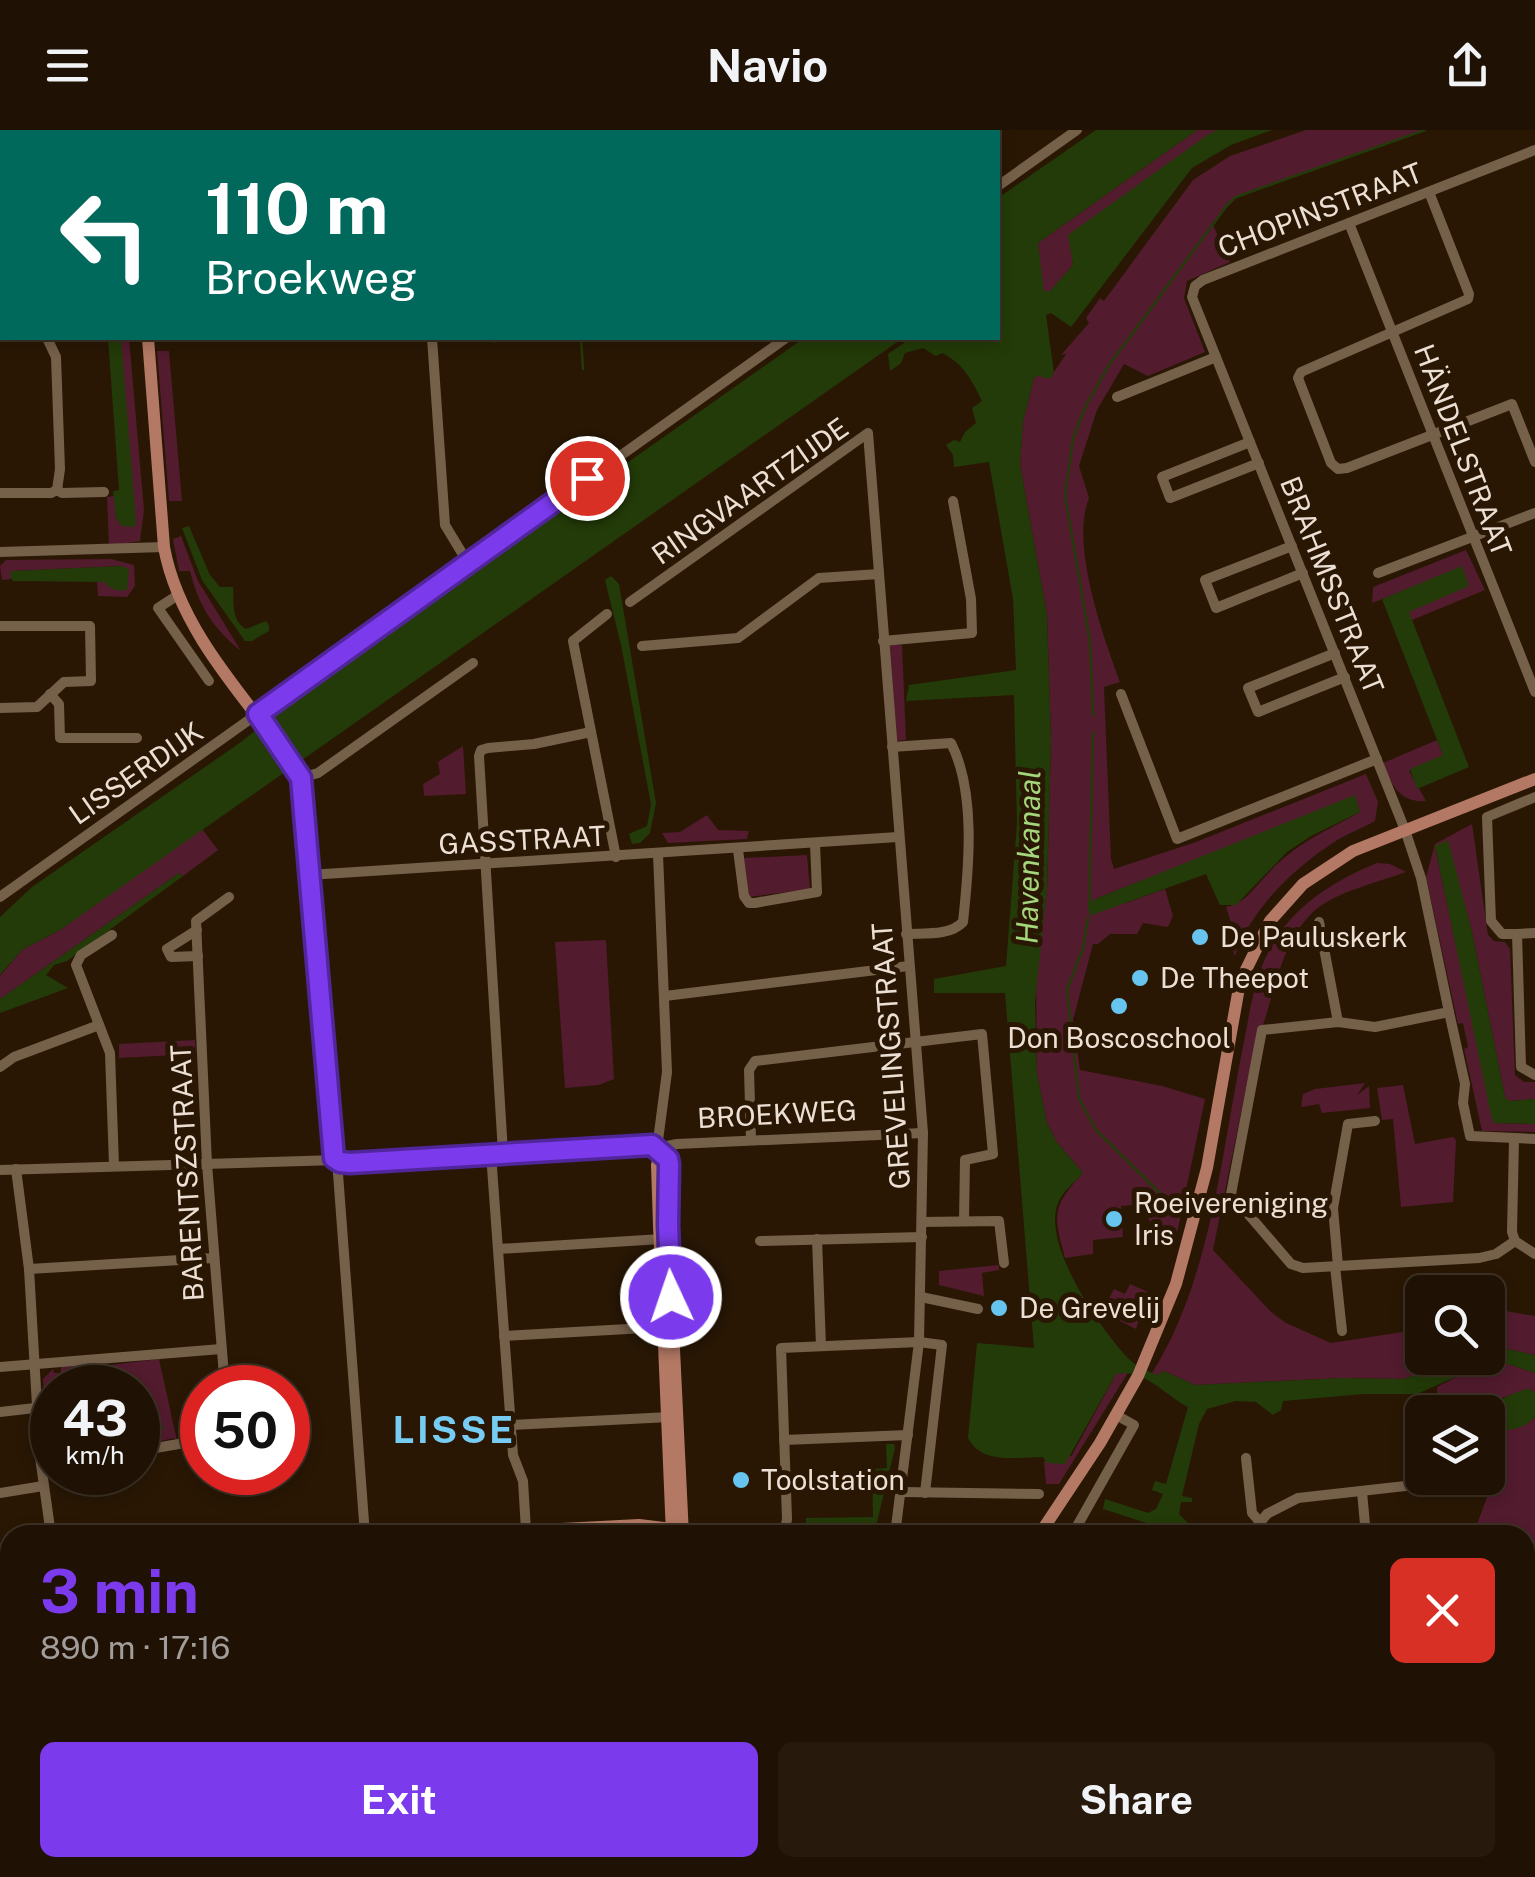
<!DOCTYPE html>
<meta charset="utf-8">
<style>
body{margin:0;font-family:"Public Sans",sans-serif;background:#271a0d;color:#f1f3f6;height:100vh;display:flex;flex-direction:column;font-size:38px;white-space:nowrap}
*{box-sizing:border-box;margin:0}
p{font-size:32px;color:#a19d9a}
.icon{flex:none;width:55px;height:55px;fill:none;stroke:currentColor;stroke-width:2;stroke-linecap:round;stroke-linejoin:round}
.map{position:relative;flex:1;overflow:hidden}
.sheet{position:absolute;left:0px;top:1395px;width:1535px;height:352px;display:flex;flex-direction:column;background:#1f1103;border-radius:30px 30px 0 0;box-shadow:0 5px 15px #0003,0 0 0 2px #3c3125}
.sheet>*{flex:none}
.hud{position:absolute;left:0px;top:0px;width:1000px;height:210px;box-shadow:0 5px 15px #0003,0 0 0 2px #3c3125;background:#00695c;color:#fff;overflow:hidden}
.tools{position:absolute;left:1405px;top:1145px;display:grid;gap:20px}
.tools a{display:grid;place-items:center;width:100px;height:100px;border-radius:15px;background:#1f1103;box-shadow:0 5px 15px #0003,0 0 0 2px #3c3125;font-size:50px}
.speed{position:absolute;left:30px;top:1235px;display:flex;gap:20px;font-size:50px;font-weight:700;text-align:center}
.speed>*{display:grid;place-content:center;width:130px;height:130px;border-radius:50%;background:#1f1103;box-shadow:0 5px 15px #0003,0 0 0 2px #3c3125;line-height:1}
.speed small{font-size:25px;font-weight:400}
.speed .limit{border:15px solid #d22;background:#fff;color:#111}
.pin{position:absolute;display:grid;place-items:center;width:85px;height:85px;color:#fff;margin:-42px;border:5px solid #fff;border-radius:50%;box-shadow:0 2px 10px #0007}
.me{position:absolute;width:110px;margin:-55px;rotate:357deg;stroke-linejoin:round;filter:drop-shadow(0 0 8px #0008)}
.turn{display:flex;align-items:center;gap:35px;height:210px;padding:0 40px;font-size:45px}
.turn .icon{width:130px;height:130px;stroke-width:2.5}
.turn b{display:block;font-size:70px;line-height:85px}
.round{display:grid;place-items:center;flex:none;width:105px;height:105px;border-radius:15px;background:#271a0d}
.head{display:flex;align-items:center;justify-content:space-between;height:170px;padding:0 40px}
h1{font-size:60px;font-weight:700;line-height:75px;color:#7c3aed}
.primary-button{display:flex;gap:20px;margin-top:auto;padding:20px 40px}
.primary-button a{flex:1;height:115px;border-radius:15px;background:#7c3aed;color:#fff;font-size:40px;font-weight:700;line-height:115px;text-align:center}
.primary-button a+a{background:#271a0d;color:#f1f3f6}
header{display:flex;justify-content:space-between;align-items:center;height:130px;padding:0 40px;background:#1f1103;font-size:45px;font-weight:700}
.map>svg:first-child{display:block}
.green{fill:#521b2e}
.water{fill:#233b08}
.lines{fill:none;stroke-linecap:round;stroke-linejoin:round}
.stream{stroke:#233b08;stroke-width:2.5}
.minor{stroke:#75604a;stroke-width:10}
.major{stroke:#b37964;stroke-width:12}
.route-casing{stroke:#51269a;stroke-width:25}
.route{stroke:#7c3aed;stroke-width:18}
.poi-dot{fill:#66c4ef;stroke:#291704;stroke-width:4}
.labels{text-anchor:middle;stroke-width:10;stroke-linejoin:round;paint-order:stroke}
.street-label{font-size:28px;fill:#ecdfd3;stroke:#291704}
.poi-label{font-size:28px;fill:#ecdfd3;stroke:#291704;text-anchor:start}
.water-label{font-size:30px;font-style:italic;fill:#a4d67b;stroke:#291704}
.district-label{font-size:38px;font-weight:bold;letter-spacing:2.5px;fill:#77ccf4;stroke:#291704}
</style>
<header><svg class="icon" aria-label="menu" viewBox="0 0 24 24"><path d="M4 6h16M4 12h16M4 18h16"/></svg>Navio<svg class="icon" aria-label="share" viewBox="0 0 24 24"><path d="M12 15V3M7 8l5-5 5 5M5 13v7h14v-7"/></svg></header>
<div class="map">
<svg width="1535" height="1747" viewBox="0 0 1535 1747">
<rect width="100%" height="100%" fill="#291704"/>
<g class="green">
<polygon points="1197,0 1217,0 1069,105 1073,135 1050,161 1043,161 1038,113"/>
<path d="M 1306,0 L 1425,0 L 1237,67 L 1212,93 L 1230,132 L 1187,151 L 1184,168 L 1205,222 L 1148,246 L 1124,234 L 1097,280 L 1079,336 L 1089,368 C 1070,414 1103,506 1120,552 L 1104,557 L 1111,729 L 1114,739 L 1196,712 L 1366,644 L 1378,672 L 1375,691 C 1363,698 1351,702 1339,709 C 1296,736 1252,777 1235,826 L 1226,803 L 1233,799 L 1226,777 C 1243,774 1252,761 1263,749 C 1293,714 1321,704 1360,682 L 1355,666 L 1095,769 L 1126,773 L 1165,759 L 1173,786 L 1168,797 L 1143,793 L 1137,804 L 1110,804 L 1098,814 L 1093,814 L 1073,890 L 1080,940 L 1162,956 L 1205,969 L 1176,1108 C 1158,1102 1145,1094 1146,1074 L 1121,1076 L 1123,1107 L 1093,1110 L 1093,1124 L 1065,1128 C 1053,1085 1052,1076 1083,1043 L 1056,1011 L 1047,993 L 1037,944 L 1036,854 L 1047,759 L 1051,611 L 1047,485 L 1020,334 L 1023,292 L 1034,248 L 1038,245 L 1050,248 L 1066,224 L 1061,225 L 1089,193 L 1086,188 L 1100,168 L 1104,171 L 1193,50 L 1230,26 Z"/>
<polygon points="121,208 129,208 144,380 140,411 109,416 107,367 114,366 116,388 122,396"/>
<polygon points="157,221 169,221 182,371 169,371"/>
<path d="M 181,406 L 198,451 L 241,521 C 213,499 198,474 190,441 L 179,441 L 173,409 Z"/>
<polygon points="1466,420 1485,460 1412,490 1408,482 1468,456 1462,437 1372,473 1373,457"/>
<polygon points="111,429 134,435 135,456 127,467 98,466 97,451 104,452 122,436 11,441 11,449 2,450 0,436 6,430"/>
<polygon points="889,513 902,515 906,610 895,611"/>
<path d="M 1437,610 L 1443,625 L 1409,641 L 1426,671 C 1399,673 1392,655 1383,633 Z"/>
<polygon points="463,616 466,664 424,666 423,654 440,644 438,632"/>
<polygon points="707,685 718,700 749,701 747,709 668,713 662,703 680,702"/>
<polygon points="1472,694 1488,805 1494,811 1505,812 1510,819 1515,945 1524,952 1535,952 1535,969 1509,971 1505,967 1472,802 1447,711 1435,717 1494,993 1535,994 1535,1002 1482,1001 1464,919 1468,917 1463,893 1458,894 1426,747 1435,714"/>
<polygon points="202,699 218,720 183,746 179,743 0,869 0,846 22,820 60,800"/>
<polygon points="807,725 810,759 749,767 744,728"/>
<path d="M 1377,733 L 1390,734 L 1406,742 C 1379,752 1343,760 1319,777 C 1284,804 1276,856 1263,895 L 1258,899 L 1213,1120 L 1271,1182 L 1286,1193 L 1331,1213 L 1422,1199 L 1422,1228 L 1454,1228 L 1427,1242 L 1403,1249 L 1343,1248 L 1195,1255 L 1164,1241 L 1157,1246 L 1152,1243 C 1210,1150 1220,1033 1241,927 C 1249,890 1252,851 1271,817 C 1293,776 1335,750 1377,733 Z"/>
<polygon points="606,810 614,949 599,955 565,958 555,812"/>
<polygon points="195,910 196,924 119,928 119,914"/>
<polygon points="1365,953 1357,965 1369,956 1370,978 1322,983 1319,974 1301,977 1303,964 1315,959"/>
<polygon points="1403,955 1415,1014 1453,1007 1456,1010 1453,1072 1401,1077 1393,989 1382,990 1377,958"/>
<polygon points="999,1135 999,1140 982,1143 984,1166 939,1155 939,1141"/>
<polygon points="1130,1154 1148,1162 1136,1199 1114,1188 1115,1184 1104,1178 1114,1159 1125,1164"/>
<polygon points="1488,1178 1535,1186 1535,1225 1488,1215"/>
<polygon points="159,1229 177,1311 174,1308 138,1316 138,1290 146,1299 149,1269 139,1248 53,1255 52,1271 44,1266 43,1249 53,1239 54,1243 61,1243 61,1237 101,1233 102,1236"/>
<path d="M 1502,1232 L 1535,1243 L 1535,1263 L 1529,1259 C 1522,1259 1477,1279 1473,1282 L 1438,1282 L 1437,1257 L 1477,1236 Z"/>
<polygon points="1129,1241 1059,1354 1046,1354 1044,1331 1061,1331 1072,1325 1116,1244"/>
<path d="M 1535,1287 L 1535,1605 L 1525,1600 L 1525,1405 L 1473,1405 L 1492,1354 L 1477,1348 L 1488,1348 L 1488,1300 C 1506,1300 1521,1301 1535,1287 Z"/>
</g>
<g class="water">
<path d="M 1096,0 L 1197,0 L 1038,113 L 1044,161 L 1050,161 L 1073,135 L 1068,105 L 1206,6 L 1217,0 L 1272,0 L 1231,15 L 1192,38 L 1071,197 L 1051,183 L 1046,185 L 1054,243 L 1050,249 L 1038,246 L 1034,248 L 1023,292 L 1020,334 L 1047,485 L 1051,611 L 1047,759 L 1035,872 L 1037,944 L 1047,993 L 1056,1011 L 1083,1043 C 1075,1052 1062,1062 1058,1073 C 1041,1114 1102,1202 1130,1230 C 1137,1237 1148,1241 1157,1245 L 1164,1241 L 1195,1255 L 1343,1248 L 1403,1249 L 1427,1242 L 1454,1228 L 1488,1228 L 1488,1215 L 1535,1225 L 1535,1243 L 1502,1232 L 1487,1233 L 1417,1264 L 1364,1264 L 1283,1271 L 1281,1280 L 1273,1285 L 1256,1272 L 1236,1271 L 1207,1279 L 1199,1294 L 1182,1366 L 1192,1368 L 1192,1372 L 1181,1372 L 1179,1384 L 1200,1405 L 1184,1405 L 1103,1379 L 1105,1369 L 1148,1383 L 1156,1379 L 1163,1364 L 1152,1360 L 1155,1351 L 1166,1354 L 1188,1277 C 1165,1265 1144,1238 1116,1244 L 1065,1334 L 1047,1333 L 1043,1327 C 1017,1327 982,1335 968,1308 L 977,1213 L 1034,1218 L 1005,863 L 934,863 L 934,849 L 1006,836 L 1017,693 L 1014,565 L 906,571 L 909,555 L 1016,540 L 1013,469 L 989,332 L 954,337 L 953,325 L 946,315 L 954,310 L 960,312 L 965,302 L 976,293 L 972,278 L 982,271 C 971,249 964,234 942,223 L 936,226 L 923,218 L 905,223 L 901,233 L 890,241 L 888,224 L 911,208 L 998,208 L 998,68 Z"/>
<polygon points="108,208 121,208 136,393 134,397 122,396 116,388 113,361 119,360"/>
<polygon points="804,208 903,208 60,800 22,820 0,845 0,787 32,757 241,612 314,554"/>
<path d="M 189,396 L 210,445 L 220,457 L 233,457 C 234,473 231,490 246,499 L 266,491 L 269,495 L 269,501 L 252,511 L 245,511 L 202,450 L 182,398 Z"/>
<path d="M 122,436 L 129,439 L 127,460 C 115,461 112,460 104,452 L 13,451 L 10,446 L 11,441 Z"/>
<polygon points="1462,436 1469,456 1409,482 1469,637 1417,659 1410,639 1443,625 1382,469"/>
<polygon points="611,446 619,454 656,673 650,703 640,713 632,714 629,704 647,696 651,674 621,515 605,450"/>
<polygon points="1355,665 1360,682 1311,706 1287,722 1236,775 1220,775 1206,744 1089,786 1090,772 1095,769"/>
<polygon points="1448,710 1472,802 1505,967 1509,971 1535,969 1535,994 1494,993 1491,985 1435,716"/>
<polygon points="179,743 183,746 67,831 54,835 46,845 68,858 0,883 0,869"/>
<polygon points="139,1248 164,1299 152,1301 138,1290 138,1258 55,1257 53,1252"/>
<path d="M 1529,1259 L 1535,1263 L 1535,1287 C 1522,1301 1506,1301 1488,1300 L 1488,1282 L 1473,1282 L 1478,1276 C 1498,1276 1510,1261 1529,1259 Z"/>
<polygon points="886,1314 894,1314 895,1318 875,1400 806,1394 806,1388 873,1387 872,1339 887,1338"/>
</g>
<g class="lines">
<g class="stream">
<polyline points="484,0 484,2"/>
<polyline points="573,0 574,2"/>
<polyline points="494,208 494,212"/>
<polyline points="581,208 583,239"/>
<polyline points="1093,585 1090,512 1065,365 1073,309 1086,275 1109,235 1228,74 1236,67 1425,0"/>
<polyline points="501,721 594,715"/>
<polyline points="1089,780 1093,603"/>
<polyline points="1088,788 1083,818 1067,860 1079,969 1096,1000 1172,1075"/>
</g>
<g class="minor">
<polyline points="0,36 2,36"/>
<polyline points="998,56 1077,0"/>
<polyline points="1429,62 1469,164 1468,169 1301,242 1298,248 1331,333 1338,339 1347,338 1512,274 1535,332"/>
<polyline points="1349,93 1535,562"/>
<polyline points="0,147 2,147"/>
<polyline points="0,205 2,205"/>
<polyline points="47,208 56,227 60,339 57,360"/>
<polyline points="432,208 445,395 468,433"/>
<polyline points="1117,267 1216,227"/>
<polyline points="1250,312 1162,347 1170,368 1259,333"/>
<polyline points="0,363 51,363 57,360 62,363 104,362"/>
<polyline points="1292,416 1205,450 1216,478 1303,443"/>
<polyline points="0,422 164,417"/>
<polyline points="1378,443 1535,383"/>
<polyline points="178,465 158,478 209,551"/>
<polyline points="630,472 868,303 923,1003 919,1212 895,1405"/>
<polyline points="607,484 573,511 616,727"/>
<polyline points="0,496 90,496 91,551 64,552 37,577 0,578"/>
<polyline points="883,511 972,503 971,469 953,371"/>
<polyline points="642,516 738,508 819,448 879,444"/>
<polyline points="1335,523 1248,558 1258,582 1345,547"/>
<polyline points="50,564 59,574 60,608 137,608"/>
<polyline points="1121,564 1177,709 1377,629"/>
<path d="M 892,617 L 951,613 C 976,662 969,737 963,792 C 950,806 925,803 906,804"/>
<polyline points="301,648 318,643 473,533"/>
<polyline points="1535,667 1487,687 1491,791 1502,804 1517,804 1521,937 1535,945"/>
<polyline points="738,720 744,766 749,773 755,773 817,762 815,713"/>
<polyline points="658,724 667,942 657,1018 677,1014 923,1003"/>
<polyline points="309,745 898,707"/>
<polyline points="0,767 786,208"/>
<polyline points="1319,792 1338,892"/>
<polyline points="197,800 167,819 171,827 198,826"/>
<polyline points="1517,804 1535,803"/>
<polyline points="112,805 81,825 76,835 110,923 114,1035"/>
<polyline points="665,866 909,836"/>
<polyline points="1449,882 1465,954 1463,973 1470,1006 1535,1009"/>
<polyline points="0,937 14,927 99,895"/>
<polyline points="1514,1009 1512,1102 1515,1111 1535,1124"/>
<polyline points="751,1010 749,940 755,931 982,904 993,1024 965,1030 964,1091"/>
<polyline points="503,1023 479,626 481,620 488,618 534,614 591,602"/>
<polyline points="491,1024 513,1325 523,1351 526,1400"/>
<polyline points="16,1039 29,1139 40,1327 51,1405"/>
<polyline points="0,1040 337,1030 365,1405"/>
<polyline points="922,1092 999,1091 1004,1133"/>
<polyline points="817,1109 821,1216"/>
<polyline points="760,1111 922,1107"/>
<polyline points="1515,1111 1496,1124 1479,1128 1303,1138 1291,1134 1231,1064 1262,900 1338,892 1375,897 1449,882 1421,748 1405,700 1192,167 1195,156 1203,150 1535,20"/>
<polyline points="498,1119 662,1109"/>
<polyline points="1335,1136 1342,1201"/>
<polyline points="1338,1136 1333,1078 1348,994 1375,991"/>
<polyline points="29,1139 214,1128"/>
<polyline points="921,1167 978,1179"/>
<polyline points="504,1206 663,1197"/>
<polyline points="0,1237 221,1219"/>
<polyline points="225,1258 207,1034 196,791 229,767"/>
<polyline points="0,1282 52,1276"/>
<polyline points="511,1295 670,1287"/>
<polyline points="784,1310 908,1305"/>
<polyline points="138,1321 202,1310"/>
<polyline points="1246,1328 1252,1383 1260,1392"/>
<polyline points="785,1356 868,1351"/>
<polyline points="902,1362 1039,1364"/>
<polyline points="1362,1362 1366,1405"/>
<polyline points="0,1363 43,1356"/>
<polyline points="784,1405 787,1389 781,1218 919,1212 942,1215 925,1363"/>
<polyline points="1072,1405 1134,1295 1116,1285"/>
<polyline points="1250,1405 1267,1384 1298,1368 1468,1349"/>
<polyline points="0,1682 10,1679"/>
<polyline points="432,1738 438,1747"/>
<polyline points="577,1738 581,1747"/>
<polyline points="808,1738 809,1747"/>
<polyline points="1066,1738 1068,1747"/>
<polyline points="1163,1738 1165,1747"/>
<polyline points="1364,1738 1365,1747"/>
<polyline points="119,1747 153,1738"/>
<polyline points="708,1747 721,1740 741,1738"/>
<polyline points="878,1747 957,1738"/>
</g>
<g class="major">
<polyline points="110,0 110,2"/>
<path d="M 148,208 L 164,417 C 179,500 246,569 295,635 L 301,648 L 332,1025 L 340,1032 L 350,1033 L 647,1014 L 668,1029 L 668,1095 L 683,1405"/>
<polyline points="660,1024 657,1035 659,1095 672,1405"/>
<polyline points="444,1405 639,1395 722,1405"/>
<polyline points="1039,1405 1100,1313 1138,1246 1176,1154 1207,1038 1240,852 1270,791 1303,754 1353,721 1535,649"/>
<polyline points="0,1462 10,1460"/>
<polyline points="1525,1695 1535,1702"/>
<polyline points="69,1738 72,1747"/>
</g>
</g>
<g class="lines">
<g class="route-casing">
<polyline id="route" points="587,348 258,584 301,648 334,1028 340,1032 350,1033 652,1015 668,1029 669,1034 668,1095 671,1167"/>
</g>
<use href="#route" class="route"/>
</g>
<g class="poi-dot">
<circle cx="1200" cy="807" r="10"/>
<circle cx="1140" cy="848" r="10"/>
<circle cx="1119" cy="876" r="10"/>
<circle cx="1114" cy="1089" r="10"/>
<circle cx="999" cy="1178" r="10"/>
<circle cx="741" cy="1350" r="10"/>
</g>
<g class="labels">
<g class="street-label">
<text transform="translate(1320 80) rotate(-21)" y="10">CHOPINSTRAAT</text>
<text transform="translate(1463 320) rotate(69)" y="10">HÄNDELSTRAAT</text>
<text transform="translate(750 361) rotate(-35)" y="10">RINGVAARTZIJDE</text>
<text transform="translate(1332 455) rotate(68)" y="10">BRAHMSSTRAAT</text>
<text transform="translate(136 643) rotate(-35)" y="10">LISSERDIJK</text>
<text transform="translate(522 710) rotate(-3)" y="10">GASSTRAAT</text>
<text transform="translate(891 926) rotate(-94)" y="10">GREVELINGSTRAAT</text>
<text transform="translate(777 984) rotate(-3)" y="10">BROEKWEG</text>
<text transform="translate(187 1043) rotate(-93)" y="10">BARENTSZSTRAAT</text>
</g>
<g class="poi-label">
<text x="1220" y="817">De Pauluskerk</text>
<text x="1160" y="858">De Theepot</text>
<text x="1119" y="918" text-anchor="middle">Don Boscoschool</text>
<text x="1134" y="1083">Roeivereniging<tspan x="1134" dy="32">Iris</tspan></text>
<text x="1019" y="1188">De Grevelij</text>
<text x="761" y="1360">Toolstation</text>
</g>
<g class="water-label">
<text transform="translate(1029 727) rotate(-89)" y="10">Havenkanaal</text>
</g>
<g class="district-label">
<text x="454" y="1313">LISSE</text>
</g>
</g>
</svg>
<div class="tools">
<a><svg class="icon" aria-label="search" viewBox="0 0 24 24"><circle cx="10" cy="10" r="6"/><path d="M15 15l6 6"/></svg></a>
<a><svg class="icon" aria-label="layers" viewBox="0 0 24 24"><path d="M12 4l9 5-9 5-9-5zM3 14l9 5 9-5"/></svg></a>
</div>
<div class="speed"><div>43<small>km/h</small></div><div class="limit">50</div></div>
<div class="pin" style="left:587px;top:348px;background:#d93025"><svg class="icon" aria-label="arrive" viewBox="0 0 24 24"><path d="M6 21V4h12l-3 4 3 4H6"/></svg></div>
<svg class="me" style="left:671px;top:1167px" viewBox="-20 -20 40 40"><circle r="17" fill="#7c3aed" stroke="#fff" stroke-width="3"/><path d="M0-11L8 9 0 5-8 9z" fill="#fff"/></svg>
<div class="hud">
<div class="turn"><svg class="icon" aria-label="left" viewBox="0 0 24 24"><path d="M17 20v-9H6M10 6l-5 5 5 5"/></svg><div><b>110 m</b>Broekweg</div></div>
</div>
<section class="sheet">
<div class="head"><div><h1>3 min</h1><p>890 m · 17:16</p></div><a class="round" style="background:#d93025;color:#fff"><svg class="icon" aria-label="close" viewBox="0 0 24 24"><path d="M6 6l12 12M18 6L6 18"/></svg></a></div>
<div class="primary-button"><a>Exit</a><a>Share</a></div>
</section>
</div>
